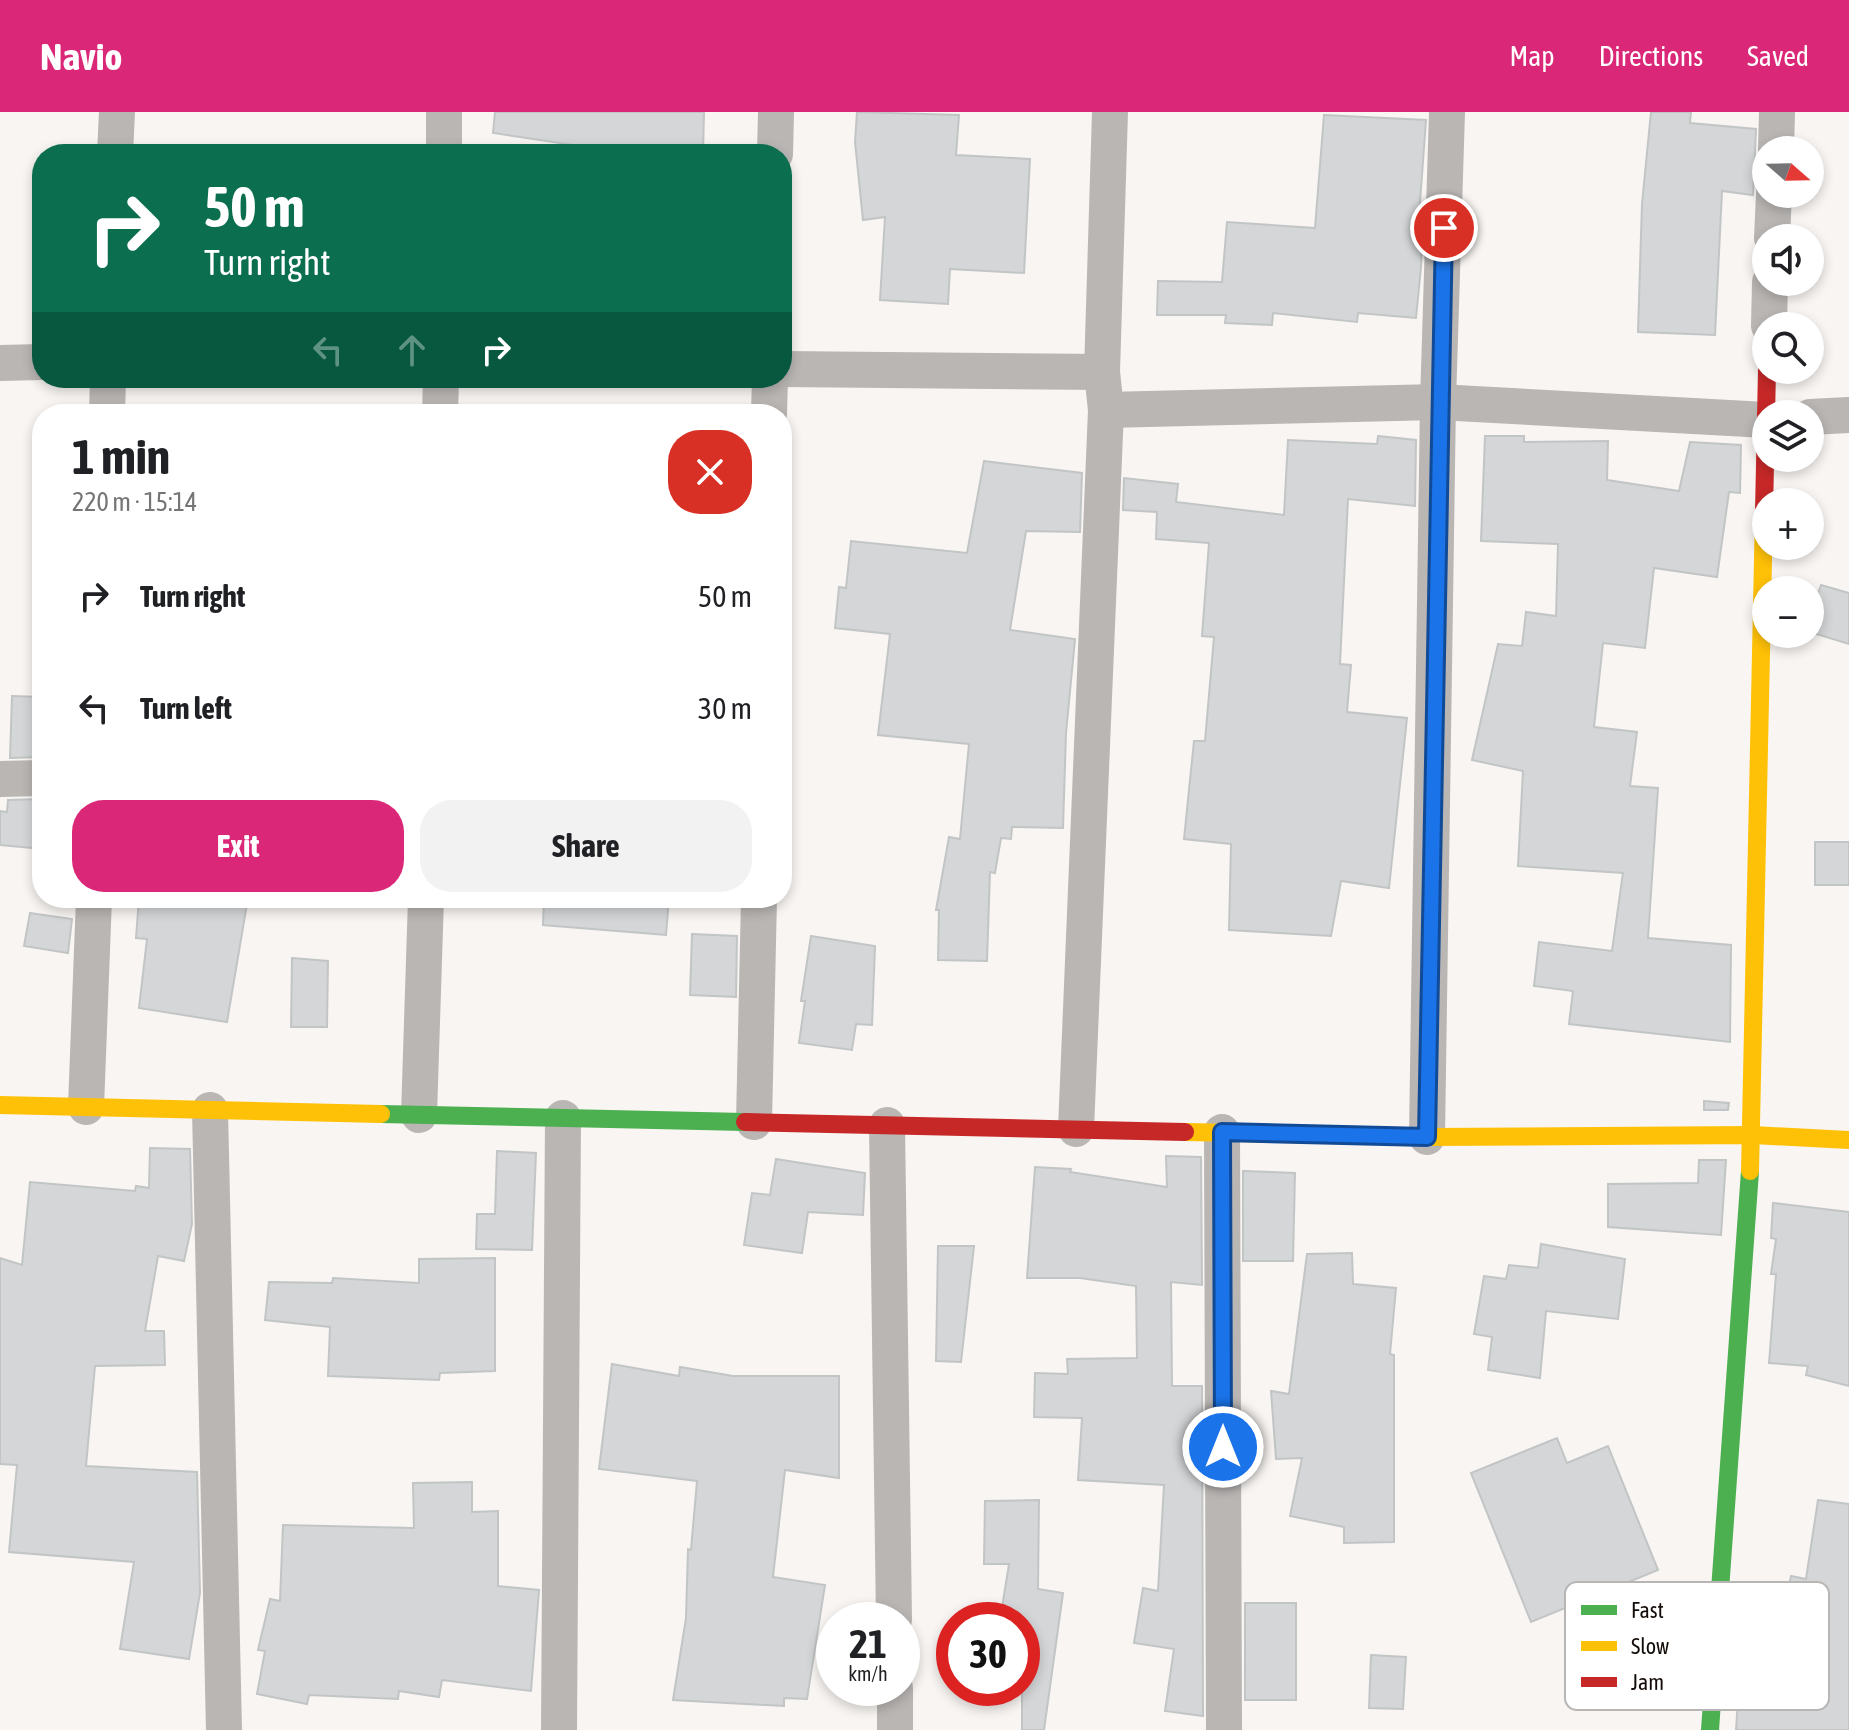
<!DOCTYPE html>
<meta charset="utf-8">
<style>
body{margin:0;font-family:"Asap Condensed",sans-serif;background:#f2f2f2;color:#202124;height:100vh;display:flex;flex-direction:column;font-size:30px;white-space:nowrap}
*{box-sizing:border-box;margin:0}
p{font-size:26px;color:#757577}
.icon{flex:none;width:44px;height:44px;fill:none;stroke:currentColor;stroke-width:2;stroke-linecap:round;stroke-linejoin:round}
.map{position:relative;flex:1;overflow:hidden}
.details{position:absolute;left:32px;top:292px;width:760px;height:504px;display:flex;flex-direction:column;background:#fff;border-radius:32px;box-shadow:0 4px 12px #0003}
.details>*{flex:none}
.top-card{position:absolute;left:32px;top:32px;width:760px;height:244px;border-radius:32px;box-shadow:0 4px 12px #0003;background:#0b6e4f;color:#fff;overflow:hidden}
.needle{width:52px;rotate:110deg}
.buttons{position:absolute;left:1752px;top:24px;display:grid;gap:16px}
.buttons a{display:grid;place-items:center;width:72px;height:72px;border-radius:50%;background:#fff;box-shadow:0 4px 12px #0003;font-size:40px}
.speed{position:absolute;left:816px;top:1490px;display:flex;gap:16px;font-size:40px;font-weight:700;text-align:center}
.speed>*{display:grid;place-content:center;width:104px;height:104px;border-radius:50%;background:#fff;box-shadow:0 4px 12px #0003;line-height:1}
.speed small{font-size:20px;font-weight:400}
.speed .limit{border:12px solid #d22;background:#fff;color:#111}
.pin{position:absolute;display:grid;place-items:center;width:68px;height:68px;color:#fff;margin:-34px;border:4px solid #fff;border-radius:50%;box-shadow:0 2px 8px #0007}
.me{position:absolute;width:88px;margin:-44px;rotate:0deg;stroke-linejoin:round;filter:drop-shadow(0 0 6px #0008)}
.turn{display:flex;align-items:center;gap:28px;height:168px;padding:0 40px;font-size:36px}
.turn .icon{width:104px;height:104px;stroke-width:2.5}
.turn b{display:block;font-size:56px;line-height:68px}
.lanes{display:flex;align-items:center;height:76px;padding:0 40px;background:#0003;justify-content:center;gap:40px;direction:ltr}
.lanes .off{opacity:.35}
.round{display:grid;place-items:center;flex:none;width:84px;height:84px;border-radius:32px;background:#f2f2f2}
.head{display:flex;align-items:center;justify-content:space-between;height:136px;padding:0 40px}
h1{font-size:48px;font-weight:700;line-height:60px}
.primary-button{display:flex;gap:16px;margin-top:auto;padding:16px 40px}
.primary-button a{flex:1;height:92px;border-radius:32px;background:#db2777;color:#fff;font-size:32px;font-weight:700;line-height:92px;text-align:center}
.primary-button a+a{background:#f2f2f2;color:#202124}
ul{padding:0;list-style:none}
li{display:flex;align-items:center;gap:24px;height:112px;padding:0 40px}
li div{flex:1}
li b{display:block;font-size:30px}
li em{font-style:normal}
header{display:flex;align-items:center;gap:48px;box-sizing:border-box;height:112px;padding:0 40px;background:#db2777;color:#fff}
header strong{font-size:38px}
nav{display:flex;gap:44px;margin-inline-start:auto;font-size:28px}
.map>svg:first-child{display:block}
.building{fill:#d4d6d8;stroke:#c2c5c5;stroke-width:2}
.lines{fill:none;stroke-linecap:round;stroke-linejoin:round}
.street{stroke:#b9b6b4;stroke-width:36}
.fast{stroke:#4caf50;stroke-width:18}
.slow{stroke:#ffc107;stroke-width:18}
.jam{stroke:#c62828;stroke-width:18}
.route-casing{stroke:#114b97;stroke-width:20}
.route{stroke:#1a73e8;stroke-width:14}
.key{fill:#fff;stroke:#b8b6b5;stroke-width:2}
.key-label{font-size:22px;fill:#130c08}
</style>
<header>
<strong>Navio</strong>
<nav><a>Map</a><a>Directions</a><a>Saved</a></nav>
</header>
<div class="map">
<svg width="1849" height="1618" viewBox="0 0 1849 1618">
<rect width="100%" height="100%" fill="#f8f5f2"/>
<g class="building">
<polygon points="495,0 704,0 703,42 633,42 493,21"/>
<polygon points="857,0 959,3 956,43 1030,47 1024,161 950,157 948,192 880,188 885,105 863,108 855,30"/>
<polygon points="1651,0 1691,0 1690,11 1756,17 1753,83 1722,79 1715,223 1638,220 1642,92"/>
<polygon points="1324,3 1426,8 1419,104 1423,105 1421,155 1416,206 1358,201 1357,210 1273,201 1272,213 1225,211 1226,203 1157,203 1158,169 1222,170 1227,110 1315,116"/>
<polygon points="1378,324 1416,328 1415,394 1348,387 1340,552 1351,553 1347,600 1407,606 1389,776 1341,769 1331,824 1229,818 1231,732 1184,727 1194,629 1205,629 1214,525 1202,524 1209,431 1156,427 1157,400 1123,398 1124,366 1178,372 1176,390 1284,403 1288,328 1377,332"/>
<polygon points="1485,324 1524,324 1524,330 1608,329 1607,368 1679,379 1690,330 1741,333 1740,381 1729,380 1717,465 1654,456 1645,536 1603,531 1594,615 1637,620 1630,674 1658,676 1648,826 1731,833 1730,930 1569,912 1573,879 1534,874 1539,830 1612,839 1623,761 1518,754 1523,659 1472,648 1498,532 1522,534 1526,500 1556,504 1558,432 1481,429"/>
<polygon points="984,349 1082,361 1080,420 1026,419 1010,518 1075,527 1066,621 1063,716 1012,715 1011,727 1001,726 995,761 990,760 987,849 938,848 939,798 936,798 949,725 960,727 969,632 878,623 890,522 835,516 839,475 846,476 851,429 967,441"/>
<polygon points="1821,473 1849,481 1849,532 1810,520 1810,504"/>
<polygon points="12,584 42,585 42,645 10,646"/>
<polygon points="42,687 42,737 0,733 0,699 7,700 8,688"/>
<rect x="1815" y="730" width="34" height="43"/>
<polygon points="139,786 248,786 227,910 139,896 147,827 136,826"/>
<polygon points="544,786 669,786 666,823 543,813"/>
<polygon points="30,801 72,807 68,841 24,834"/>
<polygon points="692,822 737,824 736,885 690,883"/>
<polygon points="811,824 875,834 872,913 856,912 852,938 799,931 805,889 801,889"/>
<polygon points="292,846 328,849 327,915 291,915"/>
<polygon points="1704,989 1729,991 1728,998 1704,998"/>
<polygon points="150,1036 190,1037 192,1112 184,1149 158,1144 145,1219 164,1219 165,1253 95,1254 86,1354 197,1360 200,1481 189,1547 120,1537 134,1450 9,1440 17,1353 0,1352 0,1146 22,1153 30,1070 135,1079 136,1074 149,1076"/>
<polygon points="497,1039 536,1041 532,1138 476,1137 477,1102 495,1102"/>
<polygon points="1166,1044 1201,1045 1202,1173 1171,1170 1172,1274 1202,1274 1203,1604 1165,1599 1174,1537 1134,1531 1143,1476 1158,1479 1164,1373 1078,1368 1082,1306 1034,1305 1035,1261 1068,1262 1067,1247 1137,1246 1136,1174 1080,1166 1027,1166 1035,1055 1071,1057 1070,1060 1167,1075"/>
<polygon points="776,1047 865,1061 863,1103 808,1100 802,1141 744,1133 752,1081 770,1083"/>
<polygon points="1699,1048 1726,1048 1721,1123 1608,1115 1608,1072 1698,1071"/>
<polygon points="1243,1059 1295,1061 1293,1149 1243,1149"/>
<polygon points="1773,1091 1849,1100 1849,1274 1806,1263 1808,1254 1769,1251 1776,1162 1771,1162 1776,1127 1771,1126"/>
<polygon points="1541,1132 1625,1147 1618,1207 1546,1199 1540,1266 1488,1258 1492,1225 1474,1222 1484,1164 1506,1167 1509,1153 1538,1156"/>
<polygon points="938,1134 974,1134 961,1250 936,1249"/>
<polygon points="1352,1141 1353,1172 1396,1176 1390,1242 1394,1243 1394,1430 1344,1431 1344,1415 1290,1404 1302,1346 1276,1347 1271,1279 1289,1282 1307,1142"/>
<polygon points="495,1146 495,1259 440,1261 439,1268 328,1264 330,1215 265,1208 269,1170 332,1171 333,1166 419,1171 419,1147"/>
<polygon points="612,1252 679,1264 680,1255 733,1264 839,1264 839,1366 785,1358 773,1465 825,1473 807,1587 784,1586 784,1594 673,1588 686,1506 688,1437 691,1438 697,1369 599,1357"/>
<polygon points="1557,1326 1567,1351 1608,1334 1658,1458 1531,1510 1471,1361"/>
<polygon points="472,1370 472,1400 498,1399 498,1474 539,1478 531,1579 442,1568 439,1585 399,1579 398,1587 309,1583 307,1592 257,1582 265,1539 258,1538 270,1487 280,1489 283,1413 414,1416 413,1371"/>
<polygon points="1039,1388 1038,1477 1063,1481 1044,1618 1022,1618 1022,1508 1000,1508 1009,1452 984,1452 985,1389"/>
<polygon points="1818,1388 1849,1392 1849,1618 1736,1618 1743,1512 1754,1516 1754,1505 1782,1506 1791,1464 1806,1467"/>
<rect x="1245" y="1491" width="51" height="97"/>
<polygon points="1371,1543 1406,1545 1403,1597 1369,1596"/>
</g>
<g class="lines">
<g class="street">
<polyline points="1776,38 1777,0"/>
<polyline points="115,42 117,0"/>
<polyline points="444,42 444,0"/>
<polyline points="775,42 776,0"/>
<polyline points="1772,126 1774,82"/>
<polyline points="1769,214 1770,170"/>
<polyline points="0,251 42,250"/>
<polyline points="782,257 1102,260"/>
<polyline points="1106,298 1438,290 1766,308"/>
<polyline points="107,302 108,266"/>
<polyline points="440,302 441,266"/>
<polyline points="769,302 770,266"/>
<polyline points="1810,305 1849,303"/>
<polyline points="0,667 42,666"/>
<polyline points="86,995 94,786"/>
<polyline points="210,998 224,1618"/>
<polyline points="419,1003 426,786"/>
<polyline points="754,1010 759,786"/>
<polyline points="887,1013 894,1508"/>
<polyline points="1076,1017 1106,298 1102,260 1110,0"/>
<polyline points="1222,1020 1224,1618"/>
<polyline points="1427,1025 1438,290 1447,0"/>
<polyline points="895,1576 895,1618"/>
<polyline points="559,1618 563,1006"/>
</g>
<g class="fast">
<polyline points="381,1002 745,1010"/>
<polyline points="1710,1618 1750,1059"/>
</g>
<g class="slow">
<polyline points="0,993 381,1002"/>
<polyline points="1185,1020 1427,1025 1753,1023 1849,1028"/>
<polyline points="1750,1059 1764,400"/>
</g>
<g class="jam">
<polyline points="1764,400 1767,258"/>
<polyline points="745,1010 1185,1020"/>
</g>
</g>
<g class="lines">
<g class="route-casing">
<polyline id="route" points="1223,1335 1222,1020 1427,1025 1444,116"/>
</g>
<use href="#route" class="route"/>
</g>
<rect x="1565" y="1470" width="264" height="128" rx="12" class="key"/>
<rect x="1581" y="1493" width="36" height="10" fill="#4caf50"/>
<rect x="1581" y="1529" width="36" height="10" fill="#ffc107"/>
<rect x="1581" y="1565" width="36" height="10" fill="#c62828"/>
<g class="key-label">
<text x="1631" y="1506">Fast</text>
<text x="1631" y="1542">Slow</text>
<text x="1631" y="1578">Jam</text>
</g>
</svg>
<div class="buttons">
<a><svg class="needle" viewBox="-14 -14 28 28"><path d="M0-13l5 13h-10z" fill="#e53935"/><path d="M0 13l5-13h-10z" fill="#757577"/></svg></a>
<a><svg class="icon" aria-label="sound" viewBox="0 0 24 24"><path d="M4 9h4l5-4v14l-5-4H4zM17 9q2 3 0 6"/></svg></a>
<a><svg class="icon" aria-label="search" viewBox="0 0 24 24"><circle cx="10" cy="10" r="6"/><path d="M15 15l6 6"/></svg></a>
<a><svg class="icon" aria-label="layers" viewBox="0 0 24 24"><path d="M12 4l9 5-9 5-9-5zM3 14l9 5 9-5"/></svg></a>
<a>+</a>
<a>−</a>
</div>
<div class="speed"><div>21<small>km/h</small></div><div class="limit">30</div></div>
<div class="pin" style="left:1444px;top:116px;background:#d93025"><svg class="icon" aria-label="arrive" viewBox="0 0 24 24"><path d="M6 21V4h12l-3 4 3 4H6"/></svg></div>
<svg class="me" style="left:1223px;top:1335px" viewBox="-20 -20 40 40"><circle r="17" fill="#1a73e8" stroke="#fff" stroke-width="3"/><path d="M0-11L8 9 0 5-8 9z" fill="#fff"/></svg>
<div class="top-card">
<div class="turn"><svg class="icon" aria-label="right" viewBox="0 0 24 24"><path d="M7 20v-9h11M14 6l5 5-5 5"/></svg><div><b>50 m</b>Turn right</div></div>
<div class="lanes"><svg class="icon off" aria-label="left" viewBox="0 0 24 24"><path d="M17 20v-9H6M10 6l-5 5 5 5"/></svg><svg class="icon off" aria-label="ahead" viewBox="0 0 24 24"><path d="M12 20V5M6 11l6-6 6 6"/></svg><svg class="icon" aria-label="right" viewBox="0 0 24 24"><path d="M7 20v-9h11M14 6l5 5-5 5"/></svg></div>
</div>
<section class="details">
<div class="head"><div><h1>1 min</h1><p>220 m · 15:14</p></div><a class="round" style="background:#d93025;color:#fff"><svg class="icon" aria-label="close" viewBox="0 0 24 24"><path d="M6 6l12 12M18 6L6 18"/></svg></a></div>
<ul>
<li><svg class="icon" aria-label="right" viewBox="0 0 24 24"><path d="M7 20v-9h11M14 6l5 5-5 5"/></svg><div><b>Turn right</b></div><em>50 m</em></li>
<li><svg class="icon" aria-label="left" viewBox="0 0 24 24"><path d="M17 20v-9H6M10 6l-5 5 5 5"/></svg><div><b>Turn left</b></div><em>30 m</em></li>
</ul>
<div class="primary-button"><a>Exit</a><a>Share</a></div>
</section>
</div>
